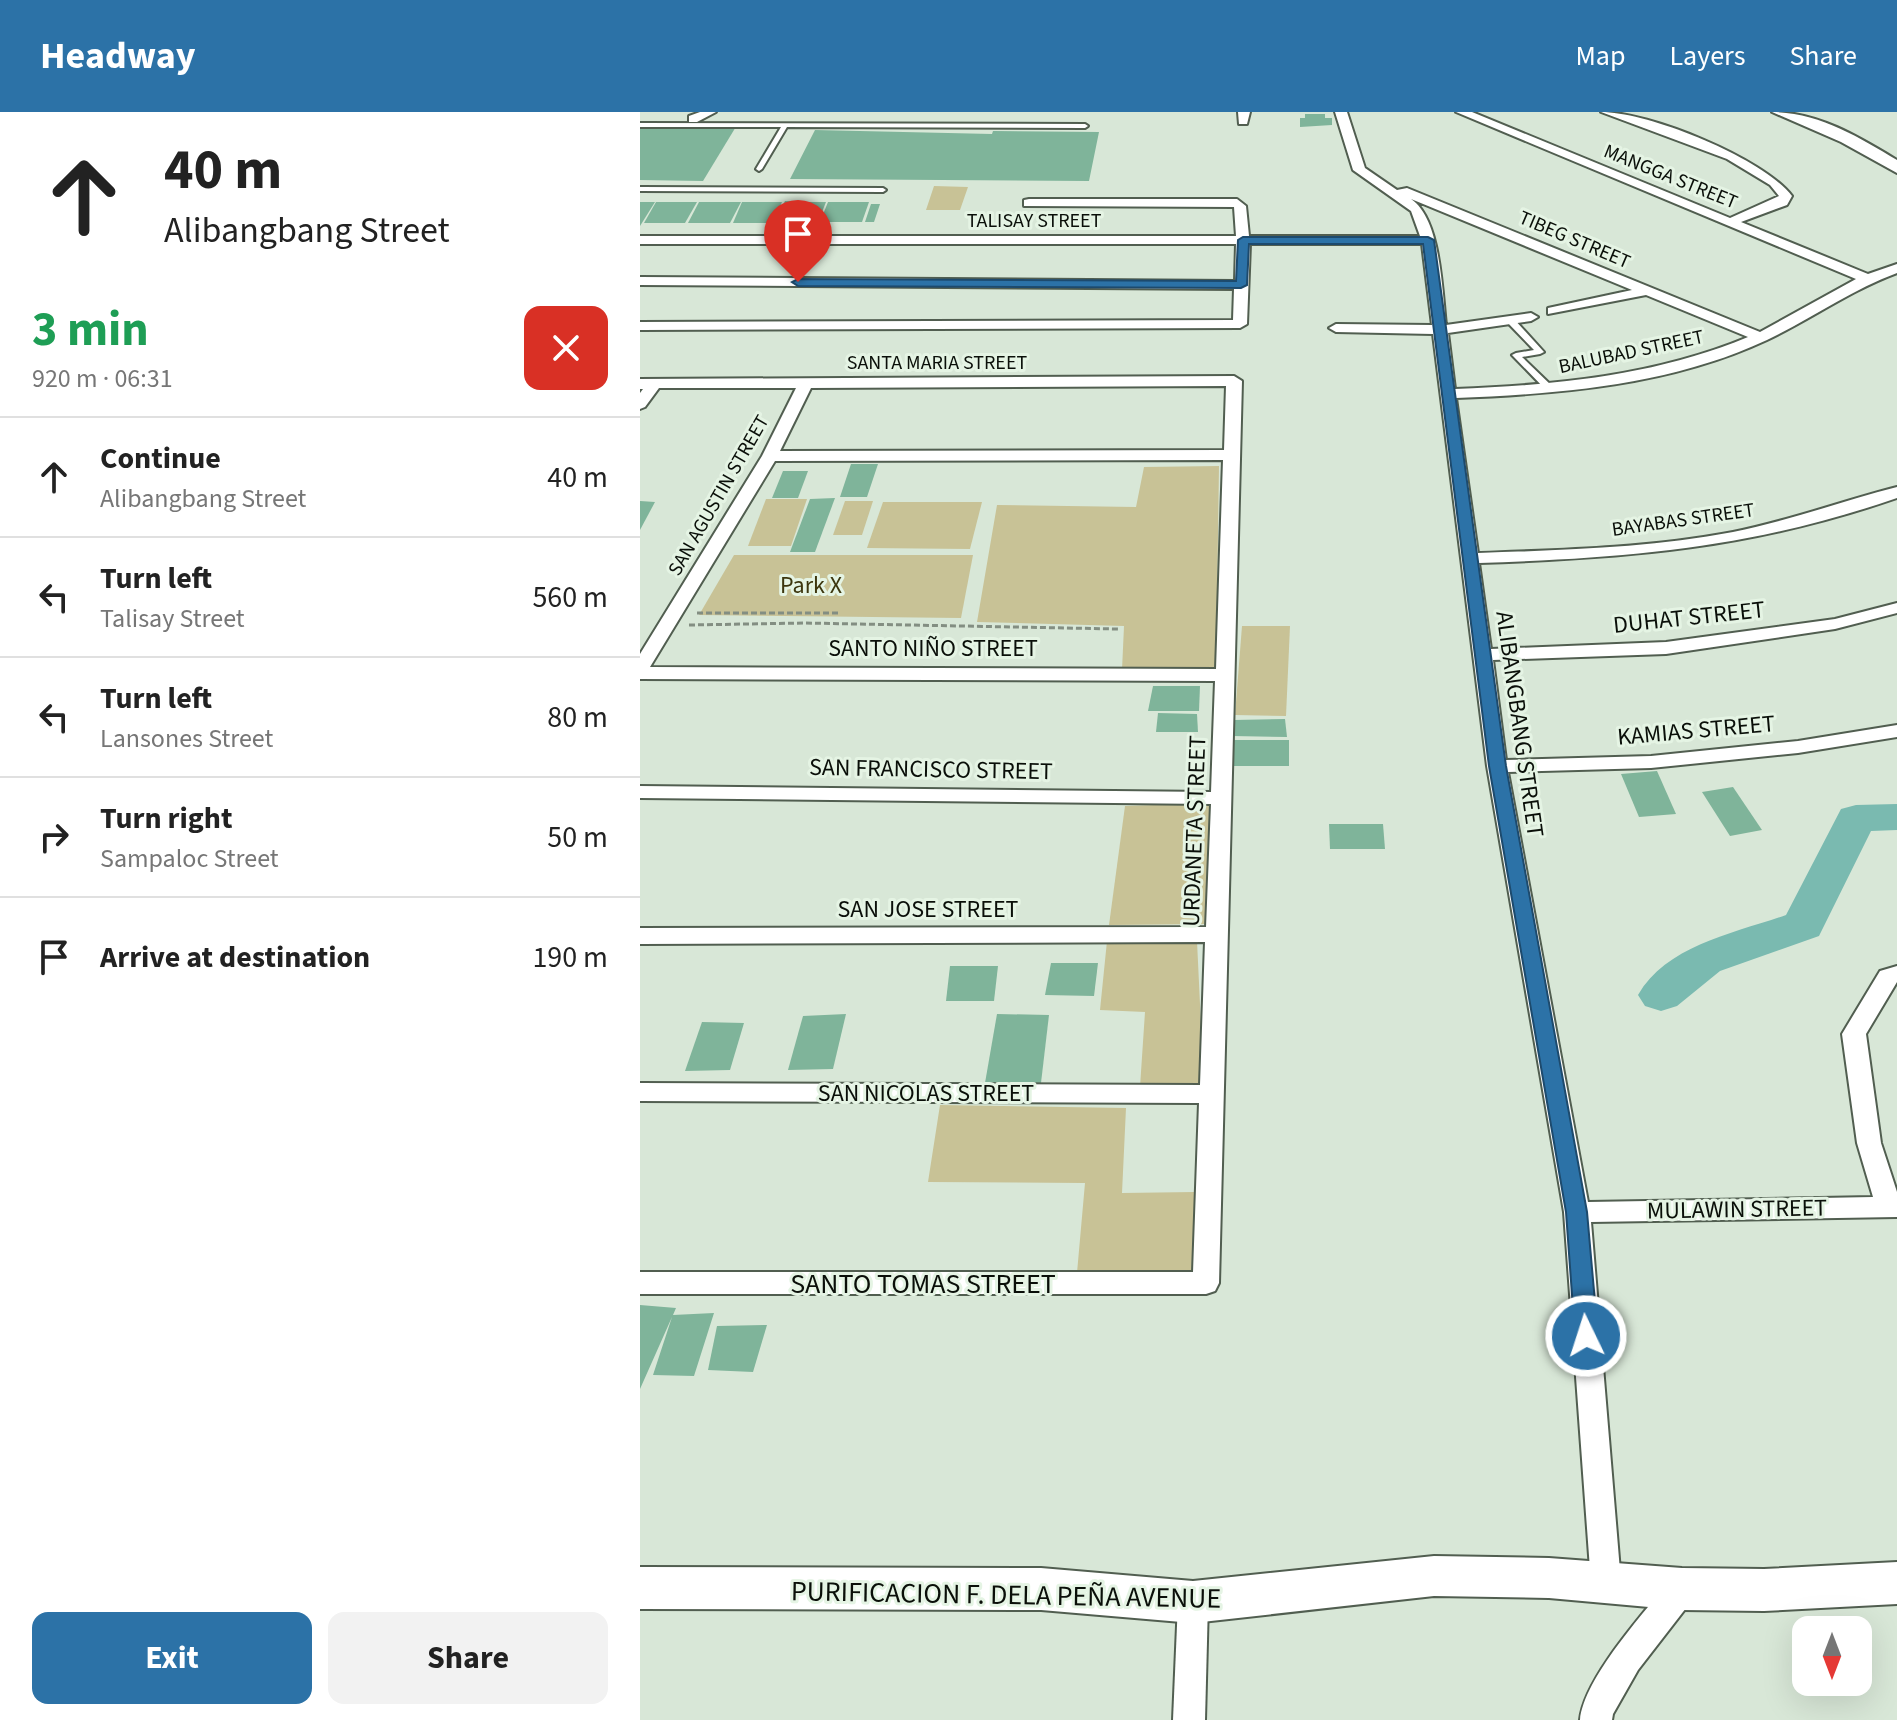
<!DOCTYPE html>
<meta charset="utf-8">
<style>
body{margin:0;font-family:"Source Sans 3",sans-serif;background:#f2f2f2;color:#222;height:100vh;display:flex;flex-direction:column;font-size:30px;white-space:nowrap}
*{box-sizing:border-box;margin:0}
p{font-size:26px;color:#767676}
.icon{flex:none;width:44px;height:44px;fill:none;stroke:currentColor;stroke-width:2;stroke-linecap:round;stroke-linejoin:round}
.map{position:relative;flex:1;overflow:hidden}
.sheet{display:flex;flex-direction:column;background:#fff;width:640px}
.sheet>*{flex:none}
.banner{background:#fff;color:#222;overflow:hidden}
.needle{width:52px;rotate:180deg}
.tools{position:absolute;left:1152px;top:1504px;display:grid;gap:16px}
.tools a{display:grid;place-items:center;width:80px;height:80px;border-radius:16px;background:#fff;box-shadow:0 8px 32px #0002;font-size:40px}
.pin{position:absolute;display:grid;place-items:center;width:68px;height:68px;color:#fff;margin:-82px -34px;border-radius:50% 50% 50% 0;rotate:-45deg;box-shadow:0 0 8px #0007}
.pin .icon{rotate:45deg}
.me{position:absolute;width:88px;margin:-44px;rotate:356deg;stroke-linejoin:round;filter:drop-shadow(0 0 6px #0008)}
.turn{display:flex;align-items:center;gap:28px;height:168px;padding:0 32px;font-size:36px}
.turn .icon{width:104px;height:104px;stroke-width:2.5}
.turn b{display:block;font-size:56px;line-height:68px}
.round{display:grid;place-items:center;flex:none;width:84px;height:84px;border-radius:16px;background:#f2f2f2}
.overview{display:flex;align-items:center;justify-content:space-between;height:136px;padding:0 32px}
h1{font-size:48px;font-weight:700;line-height:60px;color:#1e9e55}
.button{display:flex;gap:16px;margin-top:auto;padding:16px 32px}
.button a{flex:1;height:92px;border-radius:16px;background:#2c72a7;color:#fff;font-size:32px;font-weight:700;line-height:92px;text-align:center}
.button a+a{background:#f2f2f2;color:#222}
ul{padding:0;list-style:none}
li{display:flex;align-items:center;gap:24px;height:120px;padding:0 32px;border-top:2px solid #e0e0e0}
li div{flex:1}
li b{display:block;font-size:30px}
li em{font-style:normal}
header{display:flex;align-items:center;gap:48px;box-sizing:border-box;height:112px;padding:0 40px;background:#2c72a7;color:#fff}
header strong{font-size:38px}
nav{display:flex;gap:44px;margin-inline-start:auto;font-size:28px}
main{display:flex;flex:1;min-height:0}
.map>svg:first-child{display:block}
.green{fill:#c8c296}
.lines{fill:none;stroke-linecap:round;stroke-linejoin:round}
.river{fill:#7abab0;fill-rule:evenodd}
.building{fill:#7fb49a}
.lane-casing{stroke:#515e50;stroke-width:4}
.street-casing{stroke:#515e50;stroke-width:4}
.secondary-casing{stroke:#515e50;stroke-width:4}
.path{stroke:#838e82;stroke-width:3;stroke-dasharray:6 3;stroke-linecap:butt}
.lane{fill:#fff;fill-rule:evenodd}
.street{fill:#fff;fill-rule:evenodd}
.secondary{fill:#fff;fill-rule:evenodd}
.route{fill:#2c72a7;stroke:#1d4a6d;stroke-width:2}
.labels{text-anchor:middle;stroke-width:6;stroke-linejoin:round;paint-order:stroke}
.far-street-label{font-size:20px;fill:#0a0f09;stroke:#e5f4e4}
.park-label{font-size:24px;fill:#3c360e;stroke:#e5f4e4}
.street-label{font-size:24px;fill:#0a0f09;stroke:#e5f4e4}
.near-street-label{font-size:28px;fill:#0a0f09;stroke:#e5f4e4}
</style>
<header>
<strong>Headway</strong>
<nav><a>Map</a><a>Layers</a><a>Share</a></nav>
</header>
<main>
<section class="sheet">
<div class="banner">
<div class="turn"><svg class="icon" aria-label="ahead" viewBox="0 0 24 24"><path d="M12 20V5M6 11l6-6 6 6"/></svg><div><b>40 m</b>Alibangbang Street</div></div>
</div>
<div class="overview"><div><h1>3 min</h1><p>920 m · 06:31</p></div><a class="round" style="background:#d93025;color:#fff"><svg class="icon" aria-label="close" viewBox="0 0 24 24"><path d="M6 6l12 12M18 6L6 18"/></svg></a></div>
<ul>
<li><svg class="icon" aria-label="ahead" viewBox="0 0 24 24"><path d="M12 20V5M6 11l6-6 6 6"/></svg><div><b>Continue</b><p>Alibangbang Street</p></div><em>40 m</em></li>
<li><svg class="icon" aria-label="left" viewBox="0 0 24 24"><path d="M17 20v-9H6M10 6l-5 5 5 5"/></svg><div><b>Turn left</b><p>Talisay Street</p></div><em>560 m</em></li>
<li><svg class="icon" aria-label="left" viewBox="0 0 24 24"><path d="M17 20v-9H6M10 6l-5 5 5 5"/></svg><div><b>Turn left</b><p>Lansones Street</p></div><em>80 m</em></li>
<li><svg class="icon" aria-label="right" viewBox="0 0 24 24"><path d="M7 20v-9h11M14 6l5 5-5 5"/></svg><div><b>Turn right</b><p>Sampaloc Street</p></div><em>50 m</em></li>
<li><svg class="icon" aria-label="arrive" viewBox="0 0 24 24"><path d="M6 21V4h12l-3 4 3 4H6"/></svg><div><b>Arrive at destination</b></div><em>190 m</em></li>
</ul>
<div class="button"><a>Exit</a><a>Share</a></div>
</section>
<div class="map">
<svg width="1257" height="1608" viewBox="0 0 1257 1608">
<rect width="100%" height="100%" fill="#d8e7d7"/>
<g class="green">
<polygon points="294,74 328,75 320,98 286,98"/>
<polygon points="579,354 576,559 482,558 484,514 337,510 357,393 496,395 504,355"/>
<polygon points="126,387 167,387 151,434 108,434"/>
<polygon points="205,389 233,389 222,423 193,423"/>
<polygon points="243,390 342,390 330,437 227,436"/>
<polygon points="94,443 333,443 321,506 59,503"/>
<polygon points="602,514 650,514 646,604 595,603"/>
<polygon points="571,691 566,812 469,813 485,694"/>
<polygon points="467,829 557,829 564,976 500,975 505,900 460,898"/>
<polygon points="300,993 486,996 482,1081 555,1080 556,1162 437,1161 445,1071 288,1070"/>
</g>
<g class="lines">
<path class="river" d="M 1257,692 L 1257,718 L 1231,719 L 1179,824 L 1080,859 L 1037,894 L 1021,899 L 1005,894 L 998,883 C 1027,833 1095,821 1146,803 L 1201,697 L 1216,693 Z"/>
</g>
<g class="building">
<polygon points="665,2 685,2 685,6 692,6 692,13 660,15 660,6 665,6"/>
<polygon points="0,13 97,13 63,69 0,68"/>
<polygon points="175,18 352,22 353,19 459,20 449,69 150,67"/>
<polygon points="145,89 164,90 186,90 178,110 135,110"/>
<polygon points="0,90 15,90 0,114"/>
<polygon points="16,90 57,90 45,111 4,111"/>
<polygon points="59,90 101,90 90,111 48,111"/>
<polygon points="102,90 142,90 133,111 93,111"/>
<polygon points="188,90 229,90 222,110 180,110"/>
<polygon points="231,92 240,92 234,110 225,110"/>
<polygon points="211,352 238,352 227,385 200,385"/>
<polygon points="143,359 168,359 158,386 132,386"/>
<polygon points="195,386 175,440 150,440 170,387"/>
<polygon points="0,389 15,390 0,418"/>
<polygon points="513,574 560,574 559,599 508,599"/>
<polygon points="518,601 557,602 558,620 516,620"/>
<polygon points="645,607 647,625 592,624 594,608"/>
<polygon points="589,628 649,628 649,654 588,654"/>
<polygon points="1017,659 1036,702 999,705 981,662"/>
<polygon points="1093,675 1122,718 1090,724 1062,680"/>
<polygon points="689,712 743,712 745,737 690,737"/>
<polygon points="411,851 458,851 454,884 405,883"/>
<polygon points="310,854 358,854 354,889 306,889"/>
<polygon points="206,902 193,957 148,958 163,904"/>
<polygon points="357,902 409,903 401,971 345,971"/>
<polygon points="62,910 104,911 90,958 45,959"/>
<polygon points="0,1193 36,1196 33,1203 74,1201 54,1264 13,1263 32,1205 0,1277"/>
<polygon points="127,1213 113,1260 68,1258 77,1214"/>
</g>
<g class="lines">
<g class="lane-casing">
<g id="lane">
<polygon points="0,11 445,12 448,14 445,16 147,15 122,57 119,59 116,57 141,15 0,15"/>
<polygon points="0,75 243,76 246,78 243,80 0,79"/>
<polygon points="867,206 873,206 904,240 900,242 882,245 913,275 913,279 907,279 872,243 876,241 894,238 867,210"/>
</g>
</g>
<g class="street-casing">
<g id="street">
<polygon points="60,0 76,0 57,10 49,10 49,4"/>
<polygon points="598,0 610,0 607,12 599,12"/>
<path d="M 695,0 L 707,0 L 725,56 L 757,78 L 767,76 L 1120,220 L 1216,167 L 816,0 L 832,0 L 1090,106 L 1139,84 L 1130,73 L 1087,47 L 961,0 C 1009,0 1123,46 1152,84 L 1147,93 L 1101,110 L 1228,162 L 1257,152 L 1257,161 C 1211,178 1171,207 1127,228 C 1031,273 921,282 816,286 L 838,441 C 923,438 1008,436 1093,420 C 1149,409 1202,389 1257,375 L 1257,386 C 1112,436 991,446 839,451 L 851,537 L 1026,530 L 1195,507 L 1257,491 L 1257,501 L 1195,517 L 1026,542 L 853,548 L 866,648 L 1011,644 L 1158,629 L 1257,613 L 1257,625 L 1158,641 L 1011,656 L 868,660 L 948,1090 L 1233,1085 L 1217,1031 L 1202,922 L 1240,859 L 1257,854 L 1257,870 L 1226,922 L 1241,1031 L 1257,1080 L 1257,1105 L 951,1110 L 981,1471 L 977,1481 L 966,1485 L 955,1481 L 951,1471 L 924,1100 L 847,654 L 793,222 L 696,220 L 689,216 L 696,212 L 792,213 L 782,132 L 610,132 L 607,212 L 600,216 L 0,218 L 0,210 L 593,208 L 594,177 L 0,173 L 0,165 L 595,169 L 596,132 L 0,132 L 0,124 L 596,124 L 594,95 L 384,94 L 384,88 L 389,87 L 597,87 L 606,94 L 609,124 L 780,124 L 771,99 L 713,58 ZM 771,87 L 992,178 L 908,196 L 908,202 L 1006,183 L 1108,225 C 1014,264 915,273 815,277 L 808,221 L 891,209 L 898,205 L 891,201 L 806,213 C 802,179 801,107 771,87 Z"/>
<path d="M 594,264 L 602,269 L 579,1171 L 575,1179 L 566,1182 L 0,1182 L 0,1160 L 553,1160 L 559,991 L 0,989 L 0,971 L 560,973 L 565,830 L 0,832 L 0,816 L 566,815 L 571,692 L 0,686 L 0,674 L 571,680 L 575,569 L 0,567 L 0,542 L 122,344 L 156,276 L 19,276 L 5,295 L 0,297 L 0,281 L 3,277 L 0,277 L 0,267 ZM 586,274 L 584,338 L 140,339 L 171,276 ZM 583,348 L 576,557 L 10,555 L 135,349 Z"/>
<path d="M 1042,1463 L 1053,1467 L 1057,1477 L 1053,1487 L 998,1558 L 973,1602 L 972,1608 L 940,1608 C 944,1566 1004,1501 1031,1467 Z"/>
<polygon points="553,1476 564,1480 568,1490 565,1608 533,1608 538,1490 542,1480"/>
</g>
</g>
<g class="secondary-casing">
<g id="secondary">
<path d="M 1132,0 C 1178,0 1219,25 1257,48 L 1257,61 L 1201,30 Z"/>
<polygon points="794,1444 909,1446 1042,1456 1124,1457 1257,1450 1257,1492 1124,1499 1042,1498 909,1486 794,1484 553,1511 401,1498 0,1497 0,1455 401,1456 553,1469"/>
</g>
</g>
<g class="path">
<polyline points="57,501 199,501"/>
<polyline points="49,513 165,511 478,517"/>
</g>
<use href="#lane" class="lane"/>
<use href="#street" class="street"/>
<use href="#secondary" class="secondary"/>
</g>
<polygon class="route" points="603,125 788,125 794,128 866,654 947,1100 958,1224 954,1230 946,1233 938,1230 935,1224 926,1100 849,654 783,132 609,132 607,173 601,176 158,174 152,170 158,167 596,169 598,128"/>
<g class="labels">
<g class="far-street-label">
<text transform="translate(1031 64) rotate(22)" y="7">MANGGA STREET</text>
<text x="394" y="115">TALISAY STREET</text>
<text transform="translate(935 127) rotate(23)" y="7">TIBEG STREET</text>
<text transform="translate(991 239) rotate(-12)" y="7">BALUBAD STREET</text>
<text x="297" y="257">SANTA MARIA STREET</text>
<text transform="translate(78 383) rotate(-60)" y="7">SAN AGUSTIN STREET</text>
<text transform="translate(1043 407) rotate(-8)" y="7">BAYABAS STREET</text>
</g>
<g class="park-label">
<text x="171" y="481">Park X</text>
</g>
<g class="street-label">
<text transform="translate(1049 505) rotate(-6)" y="8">DUHAT STREET</text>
<text x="293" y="544">SANTO NIÑO STREET</text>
<text transform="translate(880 612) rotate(82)" y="8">ALIBANGBANG STREET</text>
<text transform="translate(1056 618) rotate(-5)" y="8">KAMIAS STREET</text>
<text transform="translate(291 657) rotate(1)" y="8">SAN FRANCISCO STREET</text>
<text transform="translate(554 719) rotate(-88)" y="8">URDANETA STREET</text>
<text x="288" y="805">SAN JOSE STREET</text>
<text x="286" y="989">SAN NICOLAS STREET</text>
<text transform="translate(1097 1097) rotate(-1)" y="8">MULAWIN STREET</text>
</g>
<g class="near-street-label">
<text x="283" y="1181">SANTO TOMAS STREET</text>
<text transform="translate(366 1482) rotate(1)" y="10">PURIFICACION F. DELA PEÑA AVENUE</text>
</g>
</g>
</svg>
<div class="tools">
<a><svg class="needle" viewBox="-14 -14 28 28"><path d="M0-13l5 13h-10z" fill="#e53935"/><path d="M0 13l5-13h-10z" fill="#767676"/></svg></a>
</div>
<div class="pin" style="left:158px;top:170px;background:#d93025"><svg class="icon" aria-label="arrive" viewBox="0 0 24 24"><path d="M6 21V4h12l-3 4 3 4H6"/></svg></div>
<svg class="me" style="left:946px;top:1224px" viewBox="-20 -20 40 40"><circle r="17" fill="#2c72a7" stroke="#fff" stroke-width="3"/><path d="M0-11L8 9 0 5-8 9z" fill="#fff"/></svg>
</div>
</main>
